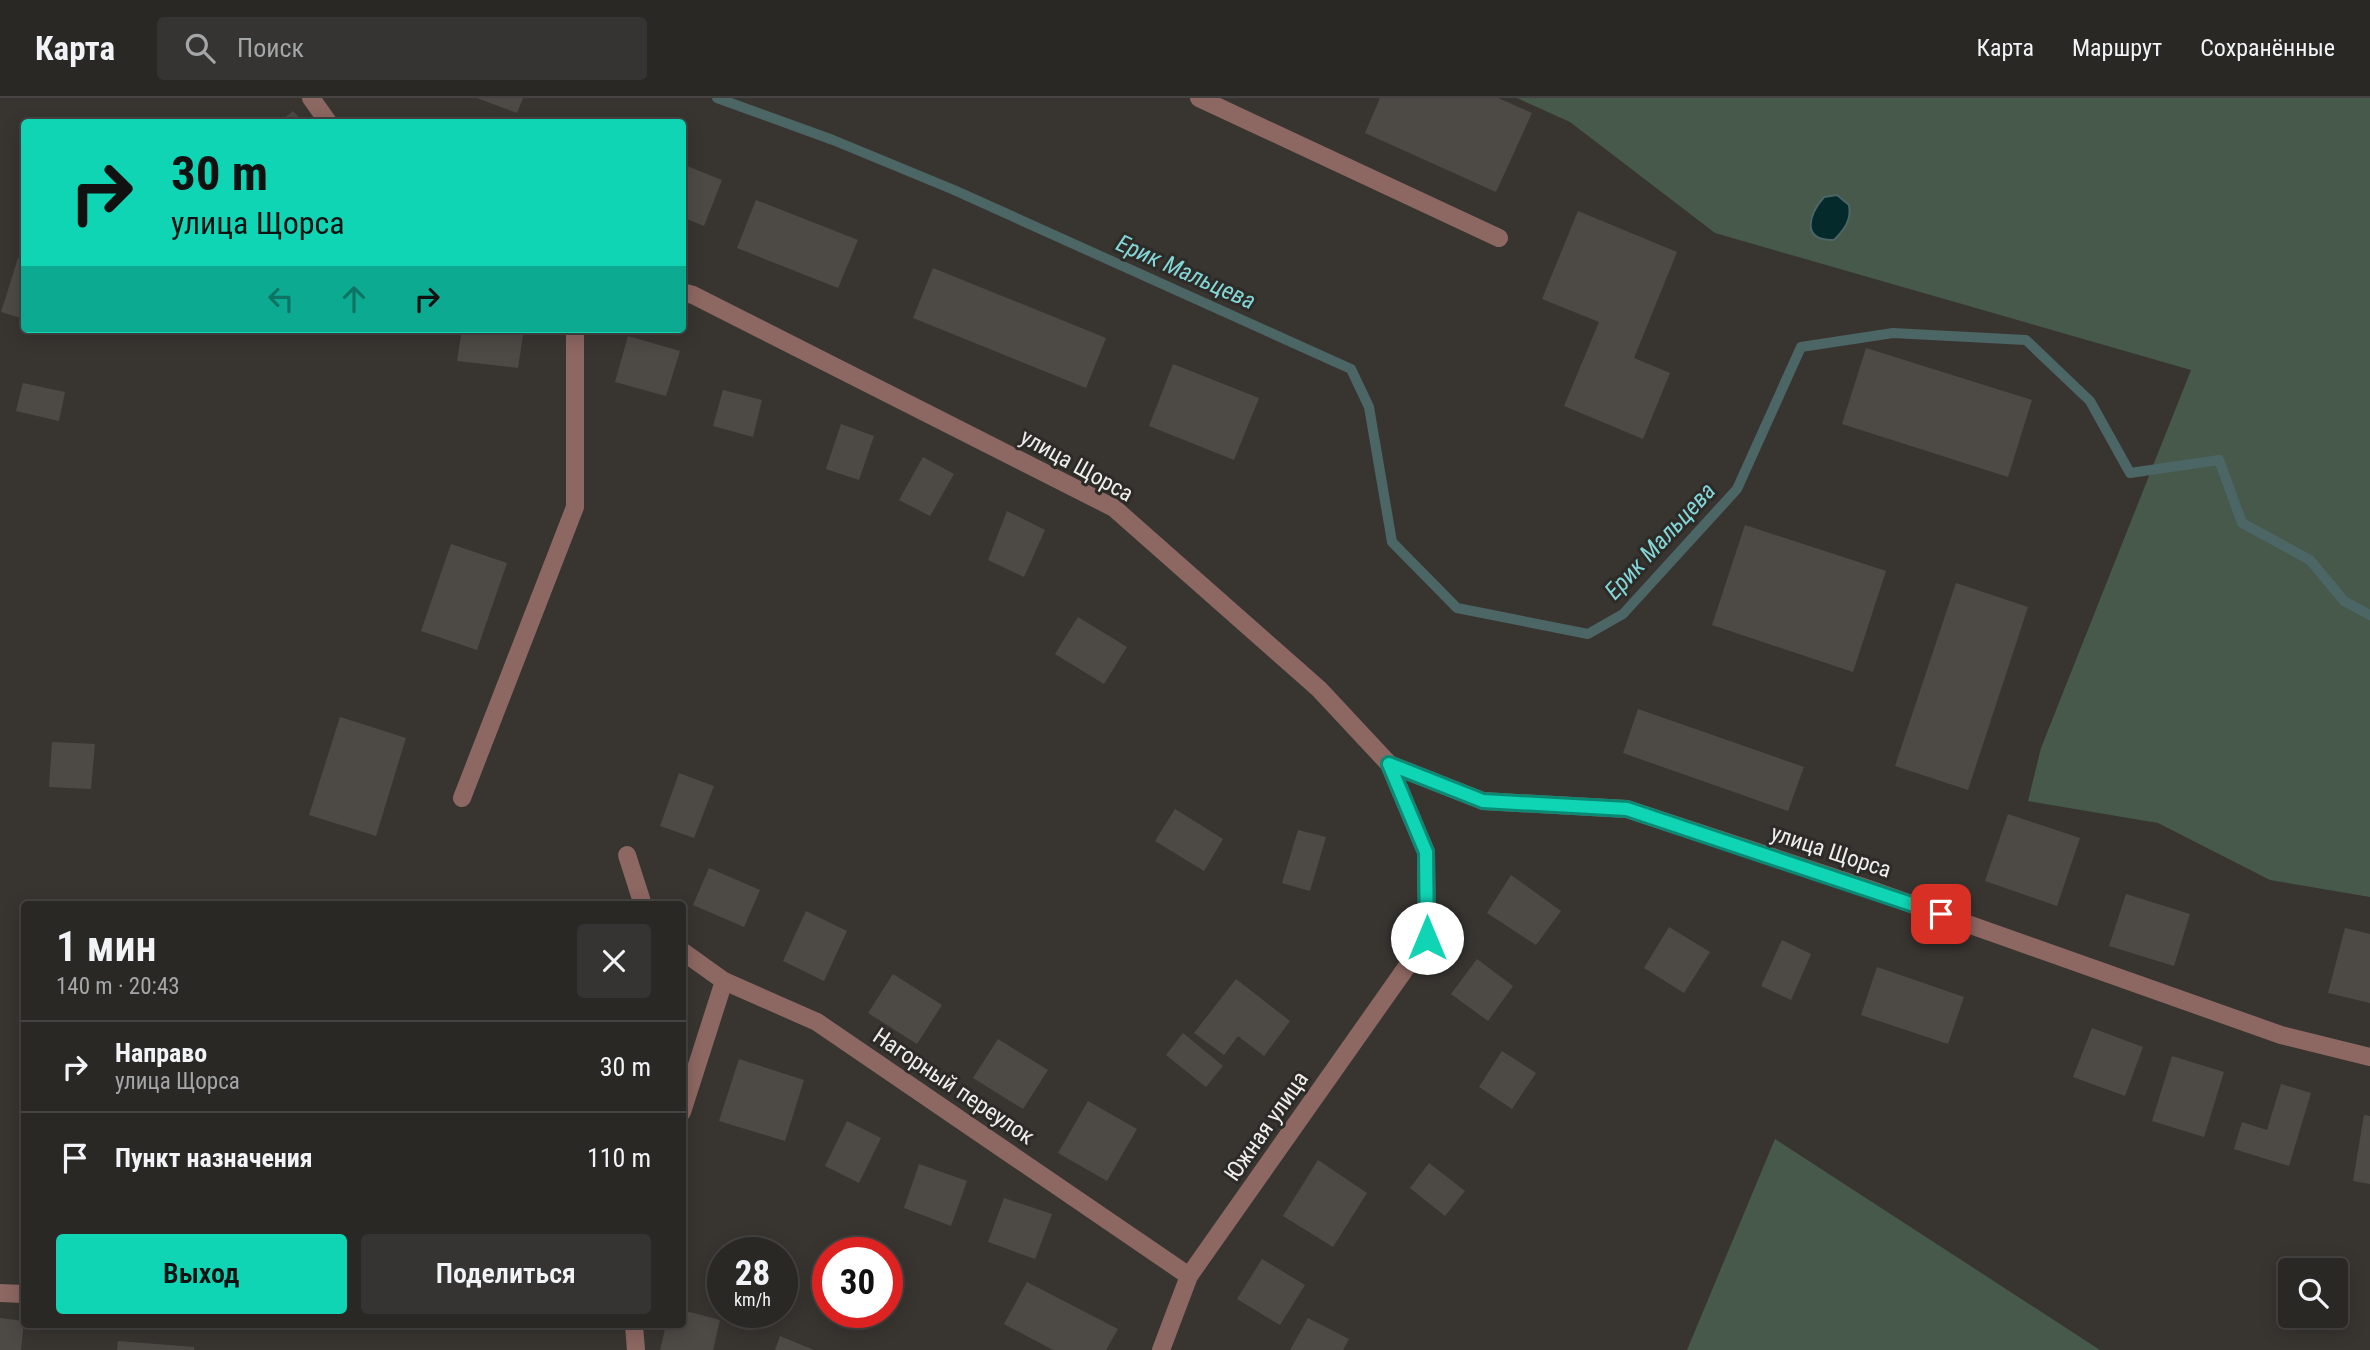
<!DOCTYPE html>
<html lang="ru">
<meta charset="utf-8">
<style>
body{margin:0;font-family:"Roboto Condensed",sans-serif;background:#363432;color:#f1f3f6;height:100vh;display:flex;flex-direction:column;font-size:26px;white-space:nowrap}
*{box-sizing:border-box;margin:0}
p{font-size:23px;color:#a5a6a7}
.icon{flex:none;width:38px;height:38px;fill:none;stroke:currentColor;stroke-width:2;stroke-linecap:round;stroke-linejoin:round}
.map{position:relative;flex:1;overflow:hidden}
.panel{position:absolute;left:21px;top:803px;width:665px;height:427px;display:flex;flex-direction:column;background:#2a2825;border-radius:7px;box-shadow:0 4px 18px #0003,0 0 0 2px #464442}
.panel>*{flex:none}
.top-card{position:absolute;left:21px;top:21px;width:665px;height:214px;border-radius:7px;box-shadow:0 4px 18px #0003,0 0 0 2px #464442;background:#10d5b4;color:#111;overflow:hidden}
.buttons{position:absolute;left:2278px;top:1160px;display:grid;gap:14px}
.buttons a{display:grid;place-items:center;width:70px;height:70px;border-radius:7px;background:#2a2825;box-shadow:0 4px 18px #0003,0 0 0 2px #464442;font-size:35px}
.speed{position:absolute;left:707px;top:1139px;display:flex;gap:14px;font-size:35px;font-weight:700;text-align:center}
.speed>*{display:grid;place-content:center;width:91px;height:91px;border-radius:50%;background:#2a2825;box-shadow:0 4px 18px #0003,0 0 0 2px #464442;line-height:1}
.speed small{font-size:18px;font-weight:400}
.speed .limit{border:10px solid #d22;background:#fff;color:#111}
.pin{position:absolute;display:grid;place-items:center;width:60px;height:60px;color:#fff;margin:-30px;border-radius:14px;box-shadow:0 4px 10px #0006}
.me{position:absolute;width:77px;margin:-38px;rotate:0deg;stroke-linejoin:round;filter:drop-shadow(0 0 5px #0008)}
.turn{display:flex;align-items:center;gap:24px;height:147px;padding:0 35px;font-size:32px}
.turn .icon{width:91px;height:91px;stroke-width:2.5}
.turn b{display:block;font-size:49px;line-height:60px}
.lanes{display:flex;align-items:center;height:66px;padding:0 35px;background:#0003;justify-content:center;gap:35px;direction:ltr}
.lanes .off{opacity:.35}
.round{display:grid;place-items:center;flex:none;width:74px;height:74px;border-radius:7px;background:#363432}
.overview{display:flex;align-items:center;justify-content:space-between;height:119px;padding:0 35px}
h1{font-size:42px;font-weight:600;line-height:52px}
.cta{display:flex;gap:14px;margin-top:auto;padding:14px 35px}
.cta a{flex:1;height:80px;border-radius:7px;background:#10d5b4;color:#111;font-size:28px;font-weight:600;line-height:80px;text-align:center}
.cta a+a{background:#363432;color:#f1f3f6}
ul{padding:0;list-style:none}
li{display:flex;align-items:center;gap:21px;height:91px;padding:0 35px;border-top:2px solid #464442}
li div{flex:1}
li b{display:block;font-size:26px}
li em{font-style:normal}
header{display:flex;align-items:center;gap:42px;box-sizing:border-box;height:98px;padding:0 35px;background:#2a2825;border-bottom:2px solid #464442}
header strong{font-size:33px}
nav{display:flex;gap:38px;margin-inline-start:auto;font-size:24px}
.search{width:490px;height:63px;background:#363432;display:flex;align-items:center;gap:18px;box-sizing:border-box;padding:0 24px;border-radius:7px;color:#a5a6a7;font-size:26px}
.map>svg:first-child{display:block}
.green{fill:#46594a}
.water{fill:#052a2b;stroke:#4c6565;stroke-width:2}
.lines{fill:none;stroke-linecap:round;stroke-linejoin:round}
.stream{stroke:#4c6565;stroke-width:10}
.building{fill:#4d4a46}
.service{stroke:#8d6762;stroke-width:18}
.minor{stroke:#8d6762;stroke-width:18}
.route-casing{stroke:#0a8a75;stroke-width:18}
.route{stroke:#10d5b4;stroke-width:12}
.labels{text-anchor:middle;stroke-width:6;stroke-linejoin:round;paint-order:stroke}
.street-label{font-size:23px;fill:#f0eeec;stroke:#2d2b28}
.water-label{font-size:24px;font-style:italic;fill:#84d7d8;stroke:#2d2b28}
</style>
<header>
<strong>Карта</strong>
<div class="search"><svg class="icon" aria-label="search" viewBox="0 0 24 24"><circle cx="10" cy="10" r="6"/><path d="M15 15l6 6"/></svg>Поиск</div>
<nav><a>Карта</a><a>Маршрут</a><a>Сохранённые</a></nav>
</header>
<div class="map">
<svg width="2370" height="1252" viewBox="0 0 2370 1252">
<rect width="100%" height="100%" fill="#383531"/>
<g class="green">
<polygon points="1517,0 2370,0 2370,799 2270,782 2158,725 2028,703 2041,650 2191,272 1715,135 1570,24"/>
<polygon points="1775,1041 2100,1252 1687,1252"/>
</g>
<path class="water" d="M 1837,97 L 1849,107 C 1852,122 1844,132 1834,142 C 1800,143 1809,116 1824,99 Z"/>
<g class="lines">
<polyline class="stream" points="717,0 833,42 954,92 1351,271 1369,309 1392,444 1457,510 1588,536 1623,516 1737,391 1801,249 1893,235 2026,242 2090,303 2130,375 2219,362 2242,425 2310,462 2344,503 2370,517"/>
</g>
<g class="building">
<polygon points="477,0 523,0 517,15"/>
<polygon points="1380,0 1498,0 1532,15 1496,94 1365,35"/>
<polygon points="293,13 304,24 280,24"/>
<polygon points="682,66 722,82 704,128 682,119"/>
<polygon points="756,102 858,142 838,190 737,150"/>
<polygon points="1578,113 1677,154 1634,260 1670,275 1643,341 1564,308 1599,224 1542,201"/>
<polygon points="18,160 24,162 24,221 1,214"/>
<polygon points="933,170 1106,240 1086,290 913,220"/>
<polygon points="462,231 524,231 518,270 457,263"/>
<polygon points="628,238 680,253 666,298 615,284"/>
<polygon points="1866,250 2032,302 2008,379 1842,326"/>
<polygon points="1173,266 1259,300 1234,362 1149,328"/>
<polygon points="23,285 65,294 59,323 16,313"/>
<polygon points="723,292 762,302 753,339 713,328"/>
<polygon points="841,326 874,338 859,382 826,371"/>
<polygon points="923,359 954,376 930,418 899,402"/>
<polygon points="1007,413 1045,432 1024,479 988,462"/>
<polygon points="1745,427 1886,473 1853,574 1712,527"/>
<polygon points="451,446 507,465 477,552 421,533"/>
<polygon points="1956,485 2028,509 1968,692 1895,668"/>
<polygon points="1078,519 1127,549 1104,586 1055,556"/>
<polygon points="1638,611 1804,669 1788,713 1623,655"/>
<polygon points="340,619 406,640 376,738 309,717"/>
<polygon points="52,644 95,646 91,691 49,689"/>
<polygon points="679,675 714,688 694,740 660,728"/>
<polygon points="1175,711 1223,741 1204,773 1155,743"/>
<polygon points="2008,716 2080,740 2057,808 1985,783"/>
<polygon points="1298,732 1326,739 1310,793 1282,785"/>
<polygon points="709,770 760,792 744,829 693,807"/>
<polygon points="1511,777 1561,813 1536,847 1487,815"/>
<polygon points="2126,796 2190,816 2174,868 2109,848"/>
<polygon points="806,813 847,833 824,883 783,863"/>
<polygon points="1669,829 1710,854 1684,895 1644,870"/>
<polygon points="2345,830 2370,836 2370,905 2328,895"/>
<polygon points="1782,842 1811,856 1791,902 1761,888"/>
<polygon points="1477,861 1513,888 1488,923 1451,896"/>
<polygon points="1877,869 1964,899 1948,946 1861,917"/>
<polygon points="893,876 942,907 917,946 868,915"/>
<polygon points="1236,881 1290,923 1264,958 1238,938 1224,957 1194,935"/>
<polygon points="2092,930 2143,949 2125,998 2073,979"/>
<polygon points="1183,935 1223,968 1206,989 1166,957"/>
<polygon points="998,941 1048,972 1023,1011 973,980"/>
<polygon points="1502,953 1536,975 1512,1011 1479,989"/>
<polygon points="2172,958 2224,974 2204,1039 2152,1023"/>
<polygon points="739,961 804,982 785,1043 719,1023"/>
<polygon points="2281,986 2311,995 2289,1068 2234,1051 2242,1024 2267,1032"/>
<polygon points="1088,1003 1137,1031 1107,1083 1058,1055"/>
<polygon points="2364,1017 2370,1018 2370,1086 2353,1083"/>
<polygon points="847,1023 881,1040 859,1085 825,1068"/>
<polygon points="1318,1062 1367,1095 1333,1149 1283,1118"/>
<polygon points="1429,1065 1465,1093 1445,1118 1410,1090"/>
<polygon points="919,1066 967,1083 951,1128 904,1110"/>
<polygon points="1004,1100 1052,1116 1035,1161 988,1144"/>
<polygon points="1262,1161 1305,1187 1280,1227 1237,1201"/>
<polygon points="1027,1184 1118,1231 1106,1252 1053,1252 1004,1226"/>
<polygon points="682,1212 720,1222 713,1252 660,1252 666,1227 682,1227"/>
<polygon points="0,1220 24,1223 21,1252 0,1252"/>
<polygon points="1308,1220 1349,1241 1343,1252 1290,1252"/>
<polygon points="780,1238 814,1252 775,1252"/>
<polygon points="118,1243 194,1249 194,1252 117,1252"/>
</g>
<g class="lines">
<g class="service">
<polyline points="1199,0 1499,140"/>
<polyline points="462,700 575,409 575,231"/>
</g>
<g class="minor">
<polyline points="311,0 328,24"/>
<polyline points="682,194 693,197 1114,410 1319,591 1389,666 1426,754 1427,840 1189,1178 1161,1252"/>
<polyline points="1389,666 1483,703 1627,711 1869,791 2281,937 2370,959"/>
<polyline points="627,757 643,807"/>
<polyline points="682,853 724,883 817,924 1189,1178"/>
<polyline points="682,1014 724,883"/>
<polyline points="0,1195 24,1196"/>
<polyline points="634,1227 636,1252"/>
</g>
</g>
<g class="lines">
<g class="route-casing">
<polyline id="route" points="1427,840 1426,754 1389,666 1483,703 1627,711 1941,816"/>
</g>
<use href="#route" class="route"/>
</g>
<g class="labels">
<g class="street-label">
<text transform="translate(1077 367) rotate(29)" y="8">улица Щорса</text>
<text transform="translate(1831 753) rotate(18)" y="8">улица Щорса</text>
<text transform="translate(954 988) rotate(34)" y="8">Нагорный переулок</text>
<text transform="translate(1266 1028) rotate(-55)" y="8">Южная улица</text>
</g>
<g class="water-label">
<text transform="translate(1186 174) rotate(24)" y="8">Ерик Мальцева</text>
<text transform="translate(1660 443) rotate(-47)" y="8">Ерик Мальцева</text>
</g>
</g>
</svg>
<div class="buttons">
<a><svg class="icon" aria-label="search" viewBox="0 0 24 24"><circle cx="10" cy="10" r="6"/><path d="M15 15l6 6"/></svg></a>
</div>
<div class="speed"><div>28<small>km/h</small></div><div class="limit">30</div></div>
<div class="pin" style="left:1941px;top:816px;background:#d93025"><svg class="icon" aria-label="arrive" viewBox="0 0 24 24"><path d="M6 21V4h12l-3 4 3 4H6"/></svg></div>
<svg class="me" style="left:1427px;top:840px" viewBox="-20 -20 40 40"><circle r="19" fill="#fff"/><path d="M0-13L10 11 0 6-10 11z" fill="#10d5b4"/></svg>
<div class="top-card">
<div class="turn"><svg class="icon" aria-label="right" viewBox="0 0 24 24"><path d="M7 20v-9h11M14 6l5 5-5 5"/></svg><div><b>30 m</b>улица Щорса</div></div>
<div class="lanes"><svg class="icon off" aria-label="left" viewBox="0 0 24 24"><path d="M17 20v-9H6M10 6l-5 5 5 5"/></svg><svg class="icon off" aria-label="ahead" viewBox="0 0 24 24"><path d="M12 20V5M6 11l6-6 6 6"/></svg><svg class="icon" aria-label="right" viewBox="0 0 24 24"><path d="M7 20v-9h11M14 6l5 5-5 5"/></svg></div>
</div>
<section class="panel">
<div class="overview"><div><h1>1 мин</h1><p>140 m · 20:43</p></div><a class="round"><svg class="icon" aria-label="close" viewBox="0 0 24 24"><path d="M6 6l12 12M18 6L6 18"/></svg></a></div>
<ul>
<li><svg class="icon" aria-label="right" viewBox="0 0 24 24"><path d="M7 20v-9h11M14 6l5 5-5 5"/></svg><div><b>Направо</b><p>улица Щорса</p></div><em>30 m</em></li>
<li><svg class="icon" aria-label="arrive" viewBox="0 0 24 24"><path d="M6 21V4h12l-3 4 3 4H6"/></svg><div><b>Пункт назначения</b></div><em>110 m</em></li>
</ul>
<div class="cta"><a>Выход</a><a>Поделиться</a></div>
</section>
</div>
